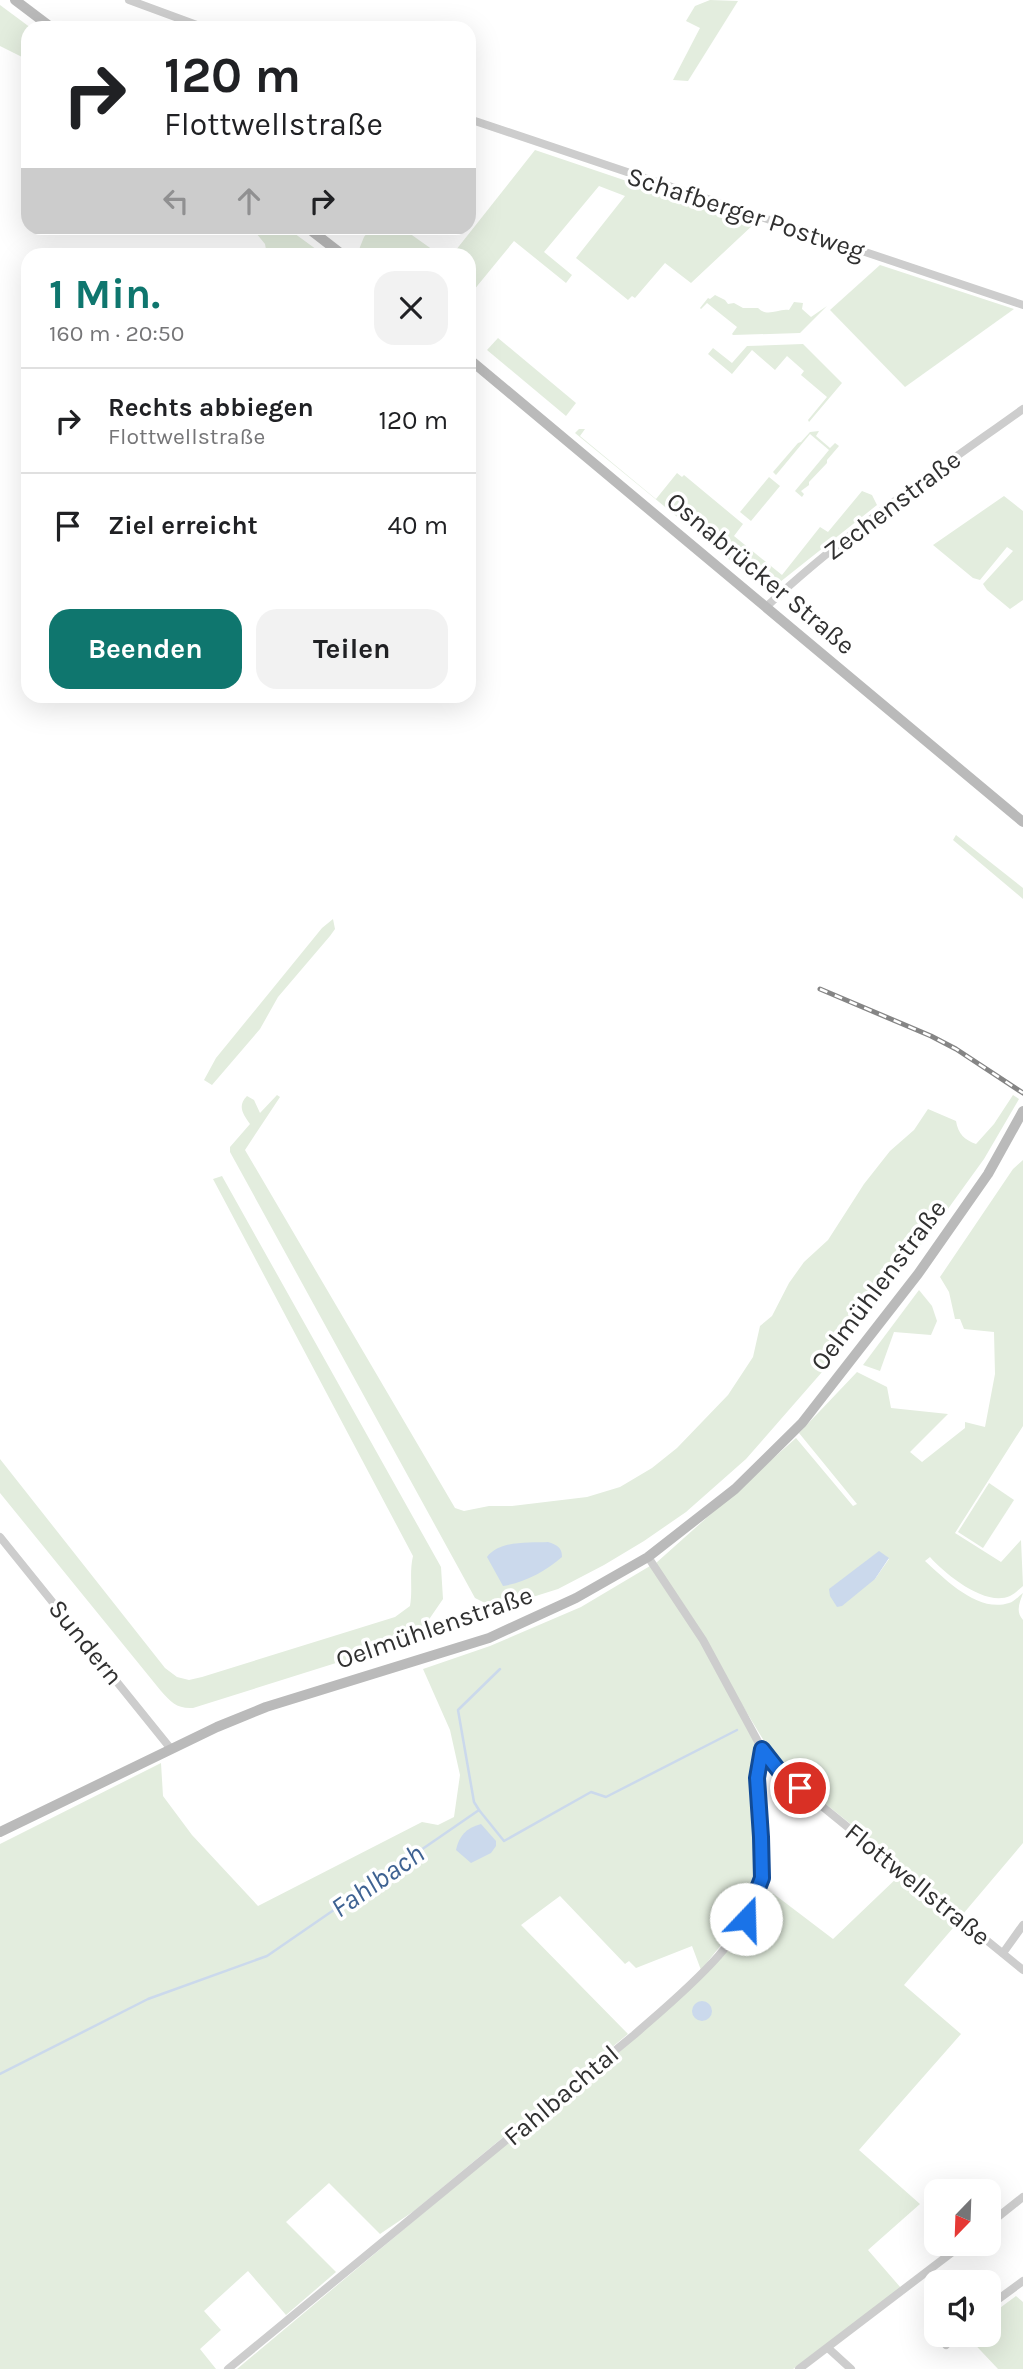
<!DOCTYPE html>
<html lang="de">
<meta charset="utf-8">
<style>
body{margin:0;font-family:Karla,sans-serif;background:#f2f2f2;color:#202124;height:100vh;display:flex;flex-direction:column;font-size:26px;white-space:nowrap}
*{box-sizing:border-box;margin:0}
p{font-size:23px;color:#757577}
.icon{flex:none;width:38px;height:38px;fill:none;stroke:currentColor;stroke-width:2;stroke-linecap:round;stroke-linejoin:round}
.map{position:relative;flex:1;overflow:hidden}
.side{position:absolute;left:21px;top:248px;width:455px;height:455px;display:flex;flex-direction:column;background:#fff;border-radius:21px;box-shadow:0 7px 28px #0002}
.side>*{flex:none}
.guide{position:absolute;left:21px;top:21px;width:455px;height:214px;border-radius:21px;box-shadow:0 7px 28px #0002;background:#fff;color:#202124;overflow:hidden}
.needle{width:46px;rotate:203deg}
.fabs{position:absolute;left:924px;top:2179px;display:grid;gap:14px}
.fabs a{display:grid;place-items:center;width:77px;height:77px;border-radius:14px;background:#fff;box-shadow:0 7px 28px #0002;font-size:35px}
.pin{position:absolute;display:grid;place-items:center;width:60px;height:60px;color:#fff;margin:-30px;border:4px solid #fff;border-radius:50%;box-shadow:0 2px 7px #0007}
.me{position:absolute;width:77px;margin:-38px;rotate:21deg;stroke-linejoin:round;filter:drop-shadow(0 0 5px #0008)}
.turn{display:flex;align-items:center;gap:24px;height:147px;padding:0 28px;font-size:32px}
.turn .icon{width:91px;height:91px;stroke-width:2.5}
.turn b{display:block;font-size:49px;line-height:60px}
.lanes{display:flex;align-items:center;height:66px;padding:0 28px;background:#0003;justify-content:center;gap:35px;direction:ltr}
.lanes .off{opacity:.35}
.round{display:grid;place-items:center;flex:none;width:74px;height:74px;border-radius:21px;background:#f2f2f2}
.headline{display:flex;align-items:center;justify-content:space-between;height:119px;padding:0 28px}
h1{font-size:42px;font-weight:700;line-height:52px;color:#0f766e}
.cta{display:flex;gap:14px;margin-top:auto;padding:14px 28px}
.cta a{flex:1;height:80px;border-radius:21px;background:#0f766e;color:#fff;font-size:28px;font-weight:700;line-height:80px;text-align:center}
.cta a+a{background:#f2f2f2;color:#202124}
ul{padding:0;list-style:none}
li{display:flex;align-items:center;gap:21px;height:105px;padding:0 28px;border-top:2px solid #e0e0e0}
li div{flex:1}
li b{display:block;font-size:26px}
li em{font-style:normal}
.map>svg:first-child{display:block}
.green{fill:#e3edde;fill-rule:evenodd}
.water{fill:#cbd9ec}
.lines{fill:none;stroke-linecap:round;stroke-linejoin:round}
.stream{stroke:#cbd9ec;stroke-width:2.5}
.street{stroke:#cdcdcd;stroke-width:8}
.secondary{stroke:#bababa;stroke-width:10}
.rail-casing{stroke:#858585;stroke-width:5}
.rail{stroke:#fff;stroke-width:2.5;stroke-dasharray:8;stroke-linecap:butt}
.route-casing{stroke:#114b97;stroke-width:18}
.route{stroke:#1a73e8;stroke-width:12}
.labels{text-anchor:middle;stroke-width:7;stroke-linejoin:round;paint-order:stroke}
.street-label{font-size:26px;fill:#303030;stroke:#fff}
.water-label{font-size:28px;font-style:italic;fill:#3e6292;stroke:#fff}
</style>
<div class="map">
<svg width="1023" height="2369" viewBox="0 0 1023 2369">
<rect width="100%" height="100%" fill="#fff"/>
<g class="green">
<polygon points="710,0 738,1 688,81 673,80 700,28 686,21 695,6"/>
<polygon points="0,5 31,28 28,28 28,60 0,46"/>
<polygon points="535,150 754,224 691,283 665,263 635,298 632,296 628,300 576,258 625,196 599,186 544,252 572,275 566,283 514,241 469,296 469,256 452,255"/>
<polygon points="252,228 287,228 324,255 267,255 265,244"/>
<polygon points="371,228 402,228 440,255 362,255 358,252 364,237"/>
<polygon points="880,265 1014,309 905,387 830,310"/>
<path d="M 715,295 L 725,300 L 728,304 L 734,303 L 743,308 L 758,308 C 768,318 778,308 789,310 L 794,302 L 803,303 L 802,309 L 811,317 L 827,306 L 800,333 L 733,335 L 732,334 L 737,327 L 707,303 L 701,309 L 700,308 L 708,298 L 710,299 Z"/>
<polygon points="498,338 576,403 566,416 487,350"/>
<polygon points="803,344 842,383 809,422 808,420 827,397 801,375 804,371 787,356 775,370 752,350 732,374 708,354 713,348 732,363 747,346"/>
<polygon points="579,429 585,429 580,436 656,499 677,473 682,477 684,475 743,524 734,536 782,575 820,527 828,532 862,491 872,495 877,505 775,586 765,589 575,433"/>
<polygon points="819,431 816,436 830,448 835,443 839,446 827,460 827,463 809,482 809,485 801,491 804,494 802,497 795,491 829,450 810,434 776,475 773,472 798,443 801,442 810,432"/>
<polygon points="769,477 780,486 751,521 740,512"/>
<polygon points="1004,496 1023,511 1023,600 1010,609 987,590 983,584 1013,551 1007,547 980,580 973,578 933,545"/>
<polygon points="956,835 1023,888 1023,899 953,840"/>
<polygon points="333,919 335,929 330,936 278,997 260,1029 212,1085 204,1080 216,1058 322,928"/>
<path d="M 277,1095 L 280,1097 L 245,1150 L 455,1508 L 464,1511 L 489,1506 L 512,1506 L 587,1497 L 620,1487 L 652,1468 L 677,1448 L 728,1395 L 753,1357 L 760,1326 L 772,1316 L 789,1283 L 804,1262 L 828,1240 L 864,1184 L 890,1151 L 914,1130 L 928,1109 L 956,1121 C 958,1134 965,1140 976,1144 L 994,1124 L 1013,1095 L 1019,1099 L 984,1159 L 924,1242 L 913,1251 L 842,1343 L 836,1356 L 746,1459 L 686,1512 L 644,1541 L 604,1565 L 558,1589 L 504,1606 L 489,1605 L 475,1598 L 230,1152 L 230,1147 L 250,1124 C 243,1114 237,1106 247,1096 L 254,1100 L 260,1113 Z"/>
<path d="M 1023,1160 L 1023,1426 L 955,1533 L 1001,1562 L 1021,1540 L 1023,1586 C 1019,1589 1015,1594 1010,1596 C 985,1607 945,1574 930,1557 L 925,1561 C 946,1580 978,1613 1009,1603 C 1014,1602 1019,1596 1023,1593 C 1020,1602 1015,1611 1023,1620 L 1023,1843 L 963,1914 L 792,1777 L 778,1764 L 656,1563 L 796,1438 L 853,1506 L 857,1504 L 799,1433 L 857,1372 L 887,1387 L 891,1408 L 948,1414 L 910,1452 L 922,1462 L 965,1428 L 965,1422 L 985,1427 L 995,1374 L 994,1332 L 964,1329 L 960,1319 L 955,1319 L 949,1292 L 940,1277 L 1013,1169 ZM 879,1552 L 889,1559 L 875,1579 L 830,1589 Z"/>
<path d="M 222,1176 L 441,1567 L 443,1599 L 419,1634 L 406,1641 L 193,1708 C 177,1709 171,1702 161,1691 L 0,1493 L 0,1459 L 165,1668 L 177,1677 L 189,1680 L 202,1677 L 395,1617 L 410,1606 C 413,1589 409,1573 413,1556 L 213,1179 Z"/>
<polygon points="919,1290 932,1306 937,1321 931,1335 894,1332 880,1371 863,1365"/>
<polygon points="989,1483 1014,1500 983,1548 958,1532"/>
<polygon points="650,1566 700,1640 759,1748 758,1878 745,1915 701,1970 692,1946 636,1968 629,1961 625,1964 560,1896 521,1925 628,2034 414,2211 380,2234 329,2183 286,2222 336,2272 286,2315 248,2271 204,2311 221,2330 200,2349 216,2369 0,2369 0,1844 161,1763 163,1796 192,1835 258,1906 422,1822 438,1825 454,1817 460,1775 450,1730 423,1669 490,1646 581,1607"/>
<polygon points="901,1874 959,1921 904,1985 961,2034 859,2150 920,2204 868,2250 901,2288 793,2369 237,2369 654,2020 749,1919 762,1885 833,1939"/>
<polygon points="1016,2296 1023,2302 1023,2369 998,2369 966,2335 989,2334 989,2316"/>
</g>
<g class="water">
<path d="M 548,1542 C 557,1545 562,1547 562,1557 C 546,1571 524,1583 503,1586 L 487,1557 C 500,1540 529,1543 548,1542 Z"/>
<polygon points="879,1551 889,1558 875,1579 842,1606 837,1607 830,1596 829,1589"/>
<path d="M 481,1824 L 496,1841 L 496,1846 L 491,1853 L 471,1863 L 456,1850 C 459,1836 466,1828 481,1824 Z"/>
<circle cx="702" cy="2011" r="10"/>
</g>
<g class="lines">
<g class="stream">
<polyline points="479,1810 474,1802 458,1710 500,1669"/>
<polyline points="0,2074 148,1999 267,1956 479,1810 504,1841 591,1792 606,1797 737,1730"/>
</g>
<g class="street">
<polyline points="129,0 205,28"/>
<polyline points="469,119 1023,305"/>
<path d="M 766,607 C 845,533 935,472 1023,409"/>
<polyline points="0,1537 171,1749"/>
<polyline points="648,1557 703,1640 762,1749 780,1772 1023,1970"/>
<polyline points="1003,1953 1023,1925"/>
<polyline points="989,2224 1023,2197"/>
<polyline points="989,2306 1023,2281"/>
<polyline points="946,2345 956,2334"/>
<polyline points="828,2348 851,2369"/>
<path d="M 228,2369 L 634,2035 C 677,1997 752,1938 762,1878 C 767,1846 757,1812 757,1781 C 757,1770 760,1759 762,1749"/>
<polyline points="799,2369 963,2244"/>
</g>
<g class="secondary">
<polyline points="15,0 52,28"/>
<polyline points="308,228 344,256"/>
<polyline points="469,359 1023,822"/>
<polyline points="0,1832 217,1727 266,1707 489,1638 576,1598 648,1557 735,1489 802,1423 918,1274 988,1174 1023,1111"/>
</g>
<g class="rail-casing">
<polyline id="rail" points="820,989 931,1036 956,1049 1023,1093"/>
</g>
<use href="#rail" class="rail"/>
</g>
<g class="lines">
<g class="route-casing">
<polyline id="route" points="746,1919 762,1878 761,1837 757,1778 762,1749 780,1772 800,1788"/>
</g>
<use href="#route" class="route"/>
</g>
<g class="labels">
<g class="street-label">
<text transform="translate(746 213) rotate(18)" y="9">Schafberger Postweg</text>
<text transform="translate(892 505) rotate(-37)" y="9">Zechenstraße</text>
<text transform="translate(761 573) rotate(40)" y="9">Osnabrücker Straße</text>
<text transform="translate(878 1285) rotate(-53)" y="9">Oelmühlenstraße</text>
<text transform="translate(434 1627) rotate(-19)" y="9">Oelmühlenstraße</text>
<text transform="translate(86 1642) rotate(51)" y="9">Sundern</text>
<text transform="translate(918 1884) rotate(39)" y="9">Flottwellstraße</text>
<text transform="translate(561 2095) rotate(-40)" y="9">Fahlbachtal</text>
</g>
<g class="water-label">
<text transform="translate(377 1880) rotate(-35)" y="10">Fahlbach</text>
</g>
</g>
</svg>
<div class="fabs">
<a><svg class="needle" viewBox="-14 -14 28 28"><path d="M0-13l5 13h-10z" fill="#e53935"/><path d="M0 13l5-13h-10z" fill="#757577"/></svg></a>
<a><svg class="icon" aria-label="sound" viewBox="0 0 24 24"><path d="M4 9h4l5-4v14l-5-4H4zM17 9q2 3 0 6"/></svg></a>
</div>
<div class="pin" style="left:800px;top:1788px;background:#d93025"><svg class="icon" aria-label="arrive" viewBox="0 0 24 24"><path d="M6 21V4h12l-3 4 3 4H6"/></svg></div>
<svg class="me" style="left:746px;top:1919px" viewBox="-20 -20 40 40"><circle r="19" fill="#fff"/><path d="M0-13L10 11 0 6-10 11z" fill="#1a73e8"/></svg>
<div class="guide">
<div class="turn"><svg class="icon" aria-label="right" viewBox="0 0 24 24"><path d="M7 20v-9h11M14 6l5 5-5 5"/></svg><div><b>120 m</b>Flottwellstraße</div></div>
<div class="lanes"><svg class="icon off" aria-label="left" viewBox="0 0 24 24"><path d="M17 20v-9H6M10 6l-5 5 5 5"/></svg><svg class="icon off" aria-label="ahead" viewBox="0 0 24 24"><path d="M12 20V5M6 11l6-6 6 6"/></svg><svg class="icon" aria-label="right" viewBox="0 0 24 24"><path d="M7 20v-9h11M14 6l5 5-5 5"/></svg></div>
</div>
<section class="side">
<div class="headline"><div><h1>1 Min.</h1><p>160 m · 20:50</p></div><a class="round"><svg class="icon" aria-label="close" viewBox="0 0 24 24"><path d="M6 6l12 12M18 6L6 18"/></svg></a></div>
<ul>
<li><svg class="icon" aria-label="right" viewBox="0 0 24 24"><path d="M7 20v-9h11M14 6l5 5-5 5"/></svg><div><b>Rechts abbiegen</b><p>Flottwellstraße</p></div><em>120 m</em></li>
<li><svg class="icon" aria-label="arrive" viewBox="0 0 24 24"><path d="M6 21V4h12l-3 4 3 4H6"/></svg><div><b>Ziel erreicht</b></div><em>40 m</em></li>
</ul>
<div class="cta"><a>Beenden</a><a>Teilen</a></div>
</section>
</div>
